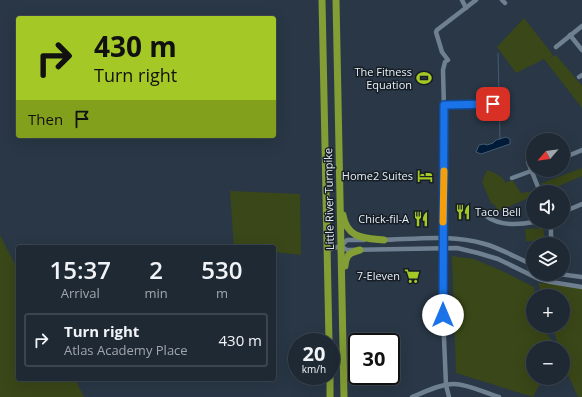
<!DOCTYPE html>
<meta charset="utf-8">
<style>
body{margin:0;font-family:"Open Sans",sans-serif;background:#27313c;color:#f1f3f6;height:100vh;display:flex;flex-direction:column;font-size:15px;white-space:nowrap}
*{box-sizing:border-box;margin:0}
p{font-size:13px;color:#a1a6ac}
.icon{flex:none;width:22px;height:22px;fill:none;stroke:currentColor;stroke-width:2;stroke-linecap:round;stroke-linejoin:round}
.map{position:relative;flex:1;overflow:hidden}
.side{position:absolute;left:16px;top:245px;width:260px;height:136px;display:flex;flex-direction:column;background:#1f2934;border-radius:4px;box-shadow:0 4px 16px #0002,0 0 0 1px #3c454f}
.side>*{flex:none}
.guide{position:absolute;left:16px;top:16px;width:260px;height:122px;border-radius:4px;box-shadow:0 4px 16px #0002,0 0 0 1px #3c454f;background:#a4c825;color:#111;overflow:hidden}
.needle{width:26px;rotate:242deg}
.fabs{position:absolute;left:526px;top:133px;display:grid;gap:8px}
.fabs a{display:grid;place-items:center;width:44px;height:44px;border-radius:50%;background:#1f2934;box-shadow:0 4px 16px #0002,0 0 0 1px #3c454f;font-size:20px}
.speed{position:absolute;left:288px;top:333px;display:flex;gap:8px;font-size:20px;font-weight:700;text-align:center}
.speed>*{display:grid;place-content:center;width:52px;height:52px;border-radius:50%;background:#1f2934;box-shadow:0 4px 16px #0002,0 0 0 1px #3c454f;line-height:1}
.speed small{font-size:10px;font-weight:400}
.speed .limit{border:2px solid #111;border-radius:6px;background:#fff;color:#111}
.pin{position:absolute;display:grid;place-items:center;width:34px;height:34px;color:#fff;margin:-17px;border-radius:8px;box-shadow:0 2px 6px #0006}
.me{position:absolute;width:44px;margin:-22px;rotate:0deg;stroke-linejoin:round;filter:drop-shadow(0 0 3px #0008)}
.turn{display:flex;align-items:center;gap:14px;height:84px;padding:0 12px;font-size:18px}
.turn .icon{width:52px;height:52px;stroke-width:2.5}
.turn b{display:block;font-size:28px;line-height:34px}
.then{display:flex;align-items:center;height:38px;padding:0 12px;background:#0003;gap:8px;font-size:15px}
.eta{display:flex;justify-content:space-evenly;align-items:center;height:68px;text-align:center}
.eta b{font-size:24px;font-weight:600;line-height:28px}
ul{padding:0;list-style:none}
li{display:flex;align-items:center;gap:12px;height:54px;margin:0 8px 6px;padding:0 4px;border:2px solid #3c454f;border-radius:4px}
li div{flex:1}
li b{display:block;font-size:15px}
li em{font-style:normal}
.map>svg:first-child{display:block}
.green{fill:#3a4718}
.water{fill:#001b38;stroke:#455b72}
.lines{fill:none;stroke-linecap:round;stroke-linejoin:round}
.stream{stroke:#455b72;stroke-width:1}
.minor{stroke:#6f8091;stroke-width:4.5}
.highway{stroke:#839e34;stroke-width:7}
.route-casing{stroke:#114b97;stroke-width:10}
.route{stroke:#1a73e8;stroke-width:7}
.slow{stroke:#f59e0b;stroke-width:7}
.labels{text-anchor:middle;stroke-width:3;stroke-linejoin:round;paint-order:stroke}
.poi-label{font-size:11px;fill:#e6eff9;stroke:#171e25;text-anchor:end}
.street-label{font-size:11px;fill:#e6eff9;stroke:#171e25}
</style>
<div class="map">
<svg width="582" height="397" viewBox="0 0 582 397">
<rect width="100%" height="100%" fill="#293746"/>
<g class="green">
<polygon points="524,18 553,55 548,58 556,55 582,86 582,108 544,59 516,73 497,47"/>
<polygon points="582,168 582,176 545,192 542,183"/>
<path d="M 487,170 C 495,173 501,175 506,183 L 509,181 L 513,181 L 521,193 L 534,191 L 535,192 L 533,192 L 533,196 L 494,213 L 496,206 L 491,203 L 482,182 Z"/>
<polygon points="230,191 300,194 301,255 274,252 274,247 234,247"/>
<polygon points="543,228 545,242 526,241 525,229"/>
<polygon points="0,235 18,270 18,379 75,379 84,397 0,397"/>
<polygon points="452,256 474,259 502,271 534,287 535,296 533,296 533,326 541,326 555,345 558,344 552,326 563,326 563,296 542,296 538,283 582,285 582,397 578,397 568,375 563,376 563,370 564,371 567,371 563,359 563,348 533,348 533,378 557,378 541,382 533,397 456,373"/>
</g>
<polygon class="water" points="506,137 510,139 510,144 481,154 476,152 479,145 484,144 487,145 493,143 496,140"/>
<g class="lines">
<polyline class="stream" points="498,53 500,139"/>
<g class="minor">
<polyline points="462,0 466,8"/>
<polyline points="502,0 505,3"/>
<polyline points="570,35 582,50"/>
<polyline points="556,47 582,26"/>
<polyline points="579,77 582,75"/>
<polyline points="444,105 493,104"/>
<polyline points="563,158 582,150"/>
<polyline points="528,162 540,192"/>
<polyline points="512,178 534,170"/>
<polyline points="563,212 582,204"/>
<path d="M 486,216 C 499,226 518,225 534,222"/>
<polyline points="551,222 551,244"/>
<path d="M 382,240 C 416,239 452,234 485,244 C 502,249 517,258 533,265"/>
<polyline points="341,246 347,250 457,248 478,253 498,259 539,279 551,282 582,287"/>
<polyline points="327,250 341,246 347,240 364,240"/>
<polyline points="559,274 582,277"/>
<path d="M 412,397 C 425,392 440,384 454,384 C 467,384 486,393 499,397"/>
<polyline points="449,397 446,385 443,315 443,248 445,147 443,70 445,62 448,60 442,52 436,32 437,30 476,0"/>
</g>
<g class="highway">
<path d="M 322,0 C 324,114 326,228 329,342"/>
<polyline points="336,0 344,397"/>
<path d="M 343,215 C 347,239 365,238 384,240"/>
<path d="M 345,266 C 346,255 349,253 360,250"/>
<polyline points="330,376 330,397"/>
</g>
</g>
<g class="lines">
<g class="route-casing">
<polyline id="route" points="443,315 444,105 493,104"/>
</g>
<use href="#route" class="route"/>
<polyline class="slow" points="443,222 444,171"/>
</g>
<defs>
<g id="stadium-bare" transform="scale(1.2)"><path d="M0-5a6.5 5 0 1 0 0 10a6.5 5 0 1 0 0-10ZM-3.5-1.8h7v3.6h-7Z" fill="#a4c825" stroke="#171e25" stroke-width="2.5" paint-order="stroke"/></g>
<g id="hotel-bare" transform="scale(1.2)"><path d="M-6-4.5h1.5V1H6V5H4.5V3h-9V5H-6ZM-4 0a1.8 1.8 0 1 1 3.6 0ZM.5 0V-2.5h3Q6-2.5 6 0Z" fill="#a4c825" stroke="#171e25" stroke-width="2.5" paint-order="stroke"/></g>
<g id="restaurant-bare" transform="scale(1.2)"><path d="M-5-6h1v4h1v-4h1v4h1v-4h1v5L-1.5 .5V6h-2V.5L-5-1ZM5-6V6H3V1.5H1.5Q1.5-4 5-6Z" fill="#a4c825" stroke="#171e25" stroke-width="2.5" paint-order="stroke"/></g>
<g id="supermarket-bare" transform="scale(1.2)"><path d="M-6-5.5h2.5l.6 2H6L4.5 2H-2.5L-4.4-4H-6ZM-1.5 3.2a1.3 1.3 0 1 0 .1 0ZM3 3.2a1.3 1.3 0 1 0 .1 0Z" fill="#a4c825" stroke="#171e25" stroke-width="2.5" paint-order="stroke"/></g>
</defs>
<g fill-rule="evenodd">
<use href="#stadium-bare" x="424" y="78"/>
<use href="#hotel-bare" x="425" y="176"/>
<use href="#restaurant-bare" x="463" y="212"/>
<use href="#restaurant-bare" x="421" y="219"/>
<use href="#supermarket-bare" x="412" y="276"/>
</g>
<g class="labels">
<g class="poi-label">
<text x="412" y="76">The Fitness<tspan x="412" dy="13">Equation</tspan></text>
<text x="413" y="180">Home2 Suites</text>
<text x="475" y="216" text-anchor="start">Taco Bell</text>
<text x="409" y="223">Chick-fil-A</text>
<text x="400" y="280">7-Eleven</text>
</g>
<g class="street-label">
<text transform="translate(329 199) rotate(-91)" y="4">Little River Turnpike</text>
</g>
</g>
</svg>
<div class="fabs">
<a><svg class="needle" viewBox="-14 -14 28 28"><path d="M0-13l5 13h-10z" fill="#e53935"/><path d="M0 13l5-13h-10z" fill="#a1a6ac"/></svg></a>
<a><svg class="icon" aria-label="sound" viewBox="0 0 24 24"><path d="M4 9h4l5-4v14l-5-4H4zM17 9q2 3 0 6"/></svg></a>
<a><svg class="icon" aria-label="layers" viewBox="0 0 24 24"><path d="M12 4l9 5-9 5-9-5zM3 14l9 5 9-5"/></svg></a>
<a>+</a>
<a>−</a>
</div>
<div class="speed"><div>20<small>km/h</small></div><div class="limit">30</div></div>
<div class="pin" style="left:493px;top:104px;background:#d93025"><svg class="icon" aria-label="arrive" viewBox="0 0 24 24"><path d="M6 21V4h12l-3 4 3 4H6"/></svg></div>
<svg class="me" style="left:443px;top:315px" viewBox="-20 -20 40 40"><circle r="19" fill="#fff"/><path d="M0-13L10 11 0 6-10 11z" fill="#1a73e8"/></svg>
<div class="guide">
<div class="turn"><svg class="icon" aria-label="right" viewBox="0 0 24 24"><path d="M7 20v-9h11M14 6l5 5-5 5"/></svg><div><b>430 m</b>Turn right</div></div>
<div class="then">Then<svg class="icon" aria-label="arrive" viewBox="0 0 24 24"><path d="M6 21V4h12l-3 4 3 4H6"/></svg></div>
</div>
<section class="side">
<div class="eta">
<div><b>15:37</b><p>Arrival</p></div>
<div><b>2</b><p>min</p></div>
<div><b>530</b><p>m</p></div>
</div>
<ul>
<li><svg class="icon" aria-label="right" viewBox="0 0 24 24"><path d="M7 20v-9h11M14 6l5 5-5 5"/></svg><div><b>Turn right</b><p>Atlas Academy Place</p></div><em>430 m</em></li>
</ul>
</section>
</div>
